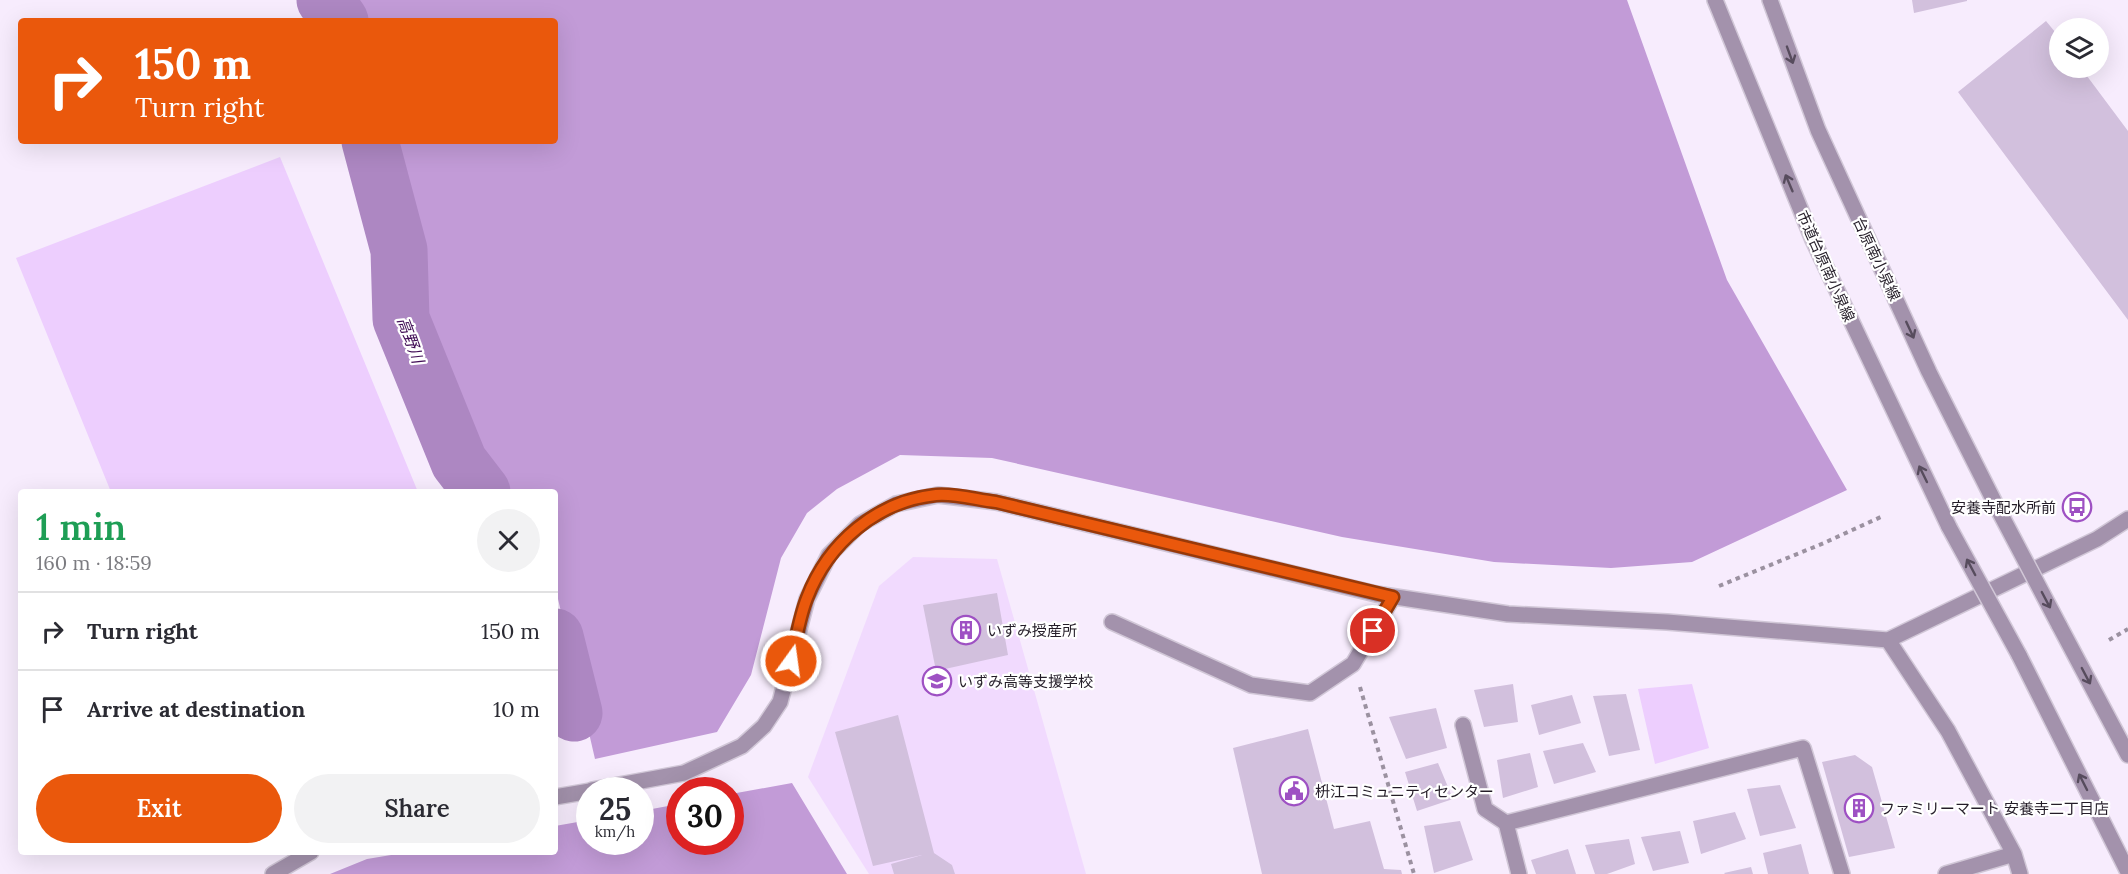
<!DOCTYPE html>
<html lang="en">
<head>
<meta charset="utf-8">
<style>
  body { margin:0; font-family:Lora,"Noto Sans JP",serif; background:#f2f2f3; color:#2b2b33; height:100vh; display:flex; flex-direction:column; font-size:22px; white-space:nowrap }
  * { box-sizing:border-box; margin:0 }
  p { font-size:20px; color:#7c7c81 }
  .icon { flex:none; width:33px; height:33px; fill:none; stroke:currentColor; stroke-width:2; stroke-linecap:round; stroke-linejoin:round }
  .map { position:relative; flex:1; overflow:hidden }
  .panel { position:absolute; left:18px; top:489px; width:540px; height:366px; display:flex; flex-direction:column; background:#fff; border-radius:6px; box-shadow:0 6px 24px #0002 }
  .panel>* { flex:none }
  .hud { position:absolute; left:18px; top:18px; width:540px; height:126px; border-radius:6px; box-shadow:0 6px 24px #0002; background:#ea580c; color:#fff; overflow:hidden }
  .buttons { position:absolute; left:2049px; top:18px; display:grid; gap:12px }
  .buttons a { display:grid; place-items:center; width:60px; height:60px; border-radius:50%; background:#fff; box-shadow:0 6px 24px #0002; font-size:30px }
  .speed { position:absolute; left:576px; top:777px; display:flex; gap:12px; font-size:30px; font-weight:700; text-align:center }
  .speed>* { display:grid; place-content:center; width:78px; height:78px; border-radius:50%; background:#fff; box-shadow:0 6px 24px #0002; line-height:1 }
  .speed small { font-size:15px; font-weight:400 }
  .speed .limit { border:9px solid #d22; background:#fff; color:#111 }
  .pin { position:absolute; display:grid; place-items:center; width:51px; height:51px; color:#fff; margin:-26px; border:3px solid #fff; border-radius:50%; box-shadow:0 2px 6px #0007 }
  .me { position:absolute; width:66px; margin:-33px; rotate:14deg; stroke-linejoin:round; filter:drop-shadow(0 0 4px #0008) }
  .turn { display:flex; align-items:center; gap:21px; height:126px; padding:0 18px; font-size:27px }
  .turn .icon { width:78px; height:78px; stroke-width:2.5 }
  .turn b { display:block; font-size:42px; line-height:51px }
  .round { display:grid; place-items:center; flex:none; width:63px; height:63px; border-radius:32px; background:#f2f2f3 }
  .headline { display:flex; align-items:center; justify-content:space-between; height:102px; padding:0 18px }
  h1 { font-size:36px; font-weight:600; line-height:45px; color:#1e9e55 }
  .primary-button { display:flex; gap:12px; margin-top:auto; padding:12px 18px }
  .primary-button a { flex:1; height:69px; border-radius:36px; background:#ea580c; color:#fff; font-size:24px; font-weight:600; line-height:69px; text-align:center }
  .primary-button a+a { background:#f2f2f3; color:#2b2b33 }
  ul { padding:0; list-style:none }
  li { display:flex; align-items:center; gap:18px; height:78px; padding:0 18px; border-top:2px solid #e1e1e2 }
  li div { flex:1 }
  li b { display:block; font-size:22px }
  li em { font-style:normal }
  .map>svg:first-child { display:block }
</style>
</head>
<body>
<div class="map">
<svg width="2128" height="874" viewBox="0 0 2128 874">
  <rect width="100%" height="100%" fill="#f7ecfd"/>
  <path fill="#f1dafe" d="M913 557 997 559 1086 874H869L808 777 879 586Z"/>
  <path fill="#edcefe" d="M280 157 418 492H111L16 258Z
    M1692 684 1709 748 1655 764 1638 689Z"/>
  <path fill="#c29bd7" d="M334 0H1627L1727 280 1847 490 1692 562 1611 568 1494 562 1342 537 992 458 900 455 837 489 807 513 781 558 751 675 717 732 595 759 555 586V492H500L474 455 407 246 379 141H555V21H348Z
    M792 783 847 874H330L367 859 409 852H555V826L589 820 590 842H640L641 811 679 804 680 842H730L731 794Z"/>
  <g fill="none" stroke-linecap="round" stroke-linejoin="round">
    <path stroke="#ad87c2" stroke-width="57" d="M325 0 340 21
      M370 141 399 250 401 319 459 462 482 492
      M555 637 574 713"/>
  </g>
  <path fill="#d2c0dd" d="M1912 0H1967V1L1914 13Z
    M2046 21 2060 38V68H2081L2128 131V320L1958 92Z
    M997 593 1008 655 936 671 923 605Z
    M1513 684 1518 722 1484 727 1474 690Z
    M1626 694 1640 750 1609 756 1593 696Z
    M1572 695 1581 723 1539 735 1531 705Z
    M1436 708 1447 748 1406 759 1389 717Z
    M898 715 934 853 952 865 955 874H894L891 864 922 855 873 866 835 732Z
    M1308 729 1334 829 1370 821 1384 869 1401 870 1402 874H1262L1233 748Z
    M1583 743 1596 772 1554 784 1543 751Z
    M1530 753 1538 787 1503 798 1497 760Z
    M1855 755 1872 767 1895 848 1849 857 1822 762Z
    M1438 763 1453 799 1417 811 1405 772Z
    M1780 785 1796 828 1760 836 1747 789Z
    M1735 812 1746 839 1701 854 1693 821Z
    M1460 821 1473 860 1434 873 1424 826Z
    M1680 831 1689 863 1653 871 1641 837Z
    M1629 839 1635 864 1607 874H1595L1585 845Z
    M1801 844 1809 874H1768L1763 853Z
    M1568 849 1576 874H1536L1531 860Z
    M1751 867 1753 874H1725L1724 873Z"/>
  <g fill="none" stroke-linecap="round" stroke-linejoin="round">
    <g stroke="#d1c7d7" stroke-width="18">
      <path id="service" d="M1112 622 1251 685 1310 693 1353 664 1393 597
        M1463 725 1485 809 1506 823"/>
    </g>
    <g stroke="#d1c7d7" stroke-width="18">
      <path id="minor" d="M1888 640 1948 731 2014 854 2020 874
        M592 790 684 773 742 746 764 726 780 702 807 599 829 555 860 524 896 504 938 495 996 502 1376 594 1508 614 1667 622 1888 640 2097 539 2128 519
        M555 797 590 791
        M273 874 311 852
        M1519 874 1506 823 1803 748 1842 874
        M1946 874 2014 854"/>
    </g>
    <g stroke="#d1c7d7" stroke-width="18">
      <path id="tertiary" d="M1715 0 1813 240 1949 527
        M1770 0 1818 130 1929 372 1999 511
        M2059 625 2128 755
        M2019 655 2128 872"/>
    </g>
    <path stroke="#9b91a0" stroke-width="4" stroke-dasharray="4.5 4.5" stroke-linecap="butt" d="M1719 586 1824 543 1883 516
      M2109 640 2128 629
      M1360 687 1414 874"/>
    <use href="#service" stroke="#a392ac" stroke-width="15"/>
    <use href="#minor" stroke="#a392ac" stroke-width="15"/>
    <use href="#tertiary" stroke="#a392ac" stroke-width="15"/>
    <g stroke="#d1c7d7" stroke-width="18" stroke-linecap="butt">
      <path id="tertiary-bridge" d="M1999 511 2059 625
        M1949 527 2019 655"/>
    </g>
    <use href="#tertiary-bridge" stroke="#a392ac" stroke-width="15"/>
  </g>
  <defs><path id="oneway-shaft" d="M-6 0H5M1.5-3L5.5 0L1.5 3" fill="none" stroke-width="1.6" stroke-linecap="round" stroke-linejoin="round" transform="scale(1.5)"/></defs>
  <g stroke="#574c5d">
    <use href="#oneway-shaft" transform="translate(1790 55) rotate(70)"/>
    <use href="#oneway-shaft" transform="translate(1789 183) rotate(-113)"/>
    <use href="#oneway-shaft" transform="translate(1910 330) rotate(65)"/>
    <use href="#oneway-shaft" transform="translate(1923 474) rotate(-116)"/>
    <use href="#oneway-shaft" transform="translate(1971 567) rotate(-118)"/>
    <use href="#oneway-shaft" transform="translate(2046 600) rotate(62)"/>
    <use href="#oneway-shaft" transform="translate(2086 676) rotate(62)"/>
    <use href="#oneway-shaft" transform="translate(2083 782) rotate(-117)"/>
  </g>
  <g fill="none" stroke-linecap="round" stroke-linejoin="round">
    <g stroke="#983908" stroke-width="15">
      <path id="route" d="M791 661C796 641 799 618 807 598 828 543 877 501 936 495 955 493 977 500 996 502L1393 597 1373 631"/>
    </g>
    <use href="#route" stroke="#ea580c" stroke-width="10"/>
  </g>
  <defs>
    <g id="bus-ring" transform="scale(1.5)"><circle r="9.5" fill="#fff" stroke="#9e51c3" stroke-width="1.5"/><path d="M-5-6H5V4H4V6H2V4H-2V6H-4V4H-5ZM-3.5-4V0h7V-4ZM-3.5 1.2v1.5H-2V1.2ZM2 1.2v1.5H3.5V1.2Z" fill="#9e51c3"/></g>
    <g id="building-ring" transform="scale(1.5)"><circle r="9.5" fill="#fff" stroke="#9e51c3" stroke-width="1.5"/><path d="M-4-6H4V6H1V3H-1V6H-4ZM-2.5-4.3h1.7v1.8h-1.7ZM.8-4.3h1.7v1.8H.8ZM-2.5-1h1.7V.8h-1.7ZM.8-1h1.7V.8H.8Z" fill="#9e51c3"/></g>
    <g id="school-ring" transform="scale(1.5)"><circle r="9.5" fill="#fff" stroke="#9e51c3" stroke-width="1.5"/><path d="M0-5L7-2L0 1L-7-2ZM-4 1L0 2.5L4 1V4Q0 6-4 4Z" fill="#9e51c3"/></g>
    <g id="civic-ring" transform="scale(1.5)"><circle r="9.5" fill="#fff" stroke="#9e51c3" stroke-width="1.5"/><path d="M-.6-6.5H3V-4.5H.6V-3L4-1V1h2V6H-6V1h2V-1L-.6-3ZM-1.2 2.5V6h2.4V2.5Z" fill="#9e51c3"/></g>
  </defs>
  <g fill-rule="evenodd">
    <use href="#bus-ring" x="2077" y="507"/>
    <use href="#building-ring" x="966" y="630"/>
    <use href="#school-ring" x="937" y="681"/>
    <use href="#civic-ring" x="1294" y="791"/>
    <use href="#building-ring" x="1859" y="808"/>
  </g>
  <g text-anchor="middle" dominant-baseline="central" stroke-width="4.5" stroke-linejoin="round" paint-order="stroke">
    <g font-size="15" fill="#241d28" stroke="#fff">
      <text transform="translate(1877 259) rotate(65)">台原南小泉線</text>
      <text transform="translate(1826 266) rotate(66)">市道台原南小泉線</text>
    </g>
    <g font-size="15" fill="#241d28" stroke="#fff" text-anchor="start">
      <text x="2056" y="507" text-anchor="end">安養寺配水所前</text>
      <text x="987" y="630">いずみ授産所</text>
      <text x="958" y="681">いずみ高等支援学校</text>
      <text x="1315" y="791">枡江コミュニティセンター</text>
      <text x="1880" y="808">ファミリーマート 安養寺二丁目店</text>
    </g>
    <g font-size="16" font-style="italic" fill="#400d55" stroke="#fff">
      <text transform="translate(411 340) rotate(70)">高野川</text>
    </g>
  </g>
</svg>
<div class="buttons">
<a><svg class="icon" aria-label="layers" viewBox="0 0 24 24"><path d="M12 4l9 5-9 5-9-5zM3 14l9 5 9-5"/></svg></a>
</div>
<div class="speed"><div>25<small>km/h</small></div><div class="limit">30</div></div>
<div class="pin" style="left:1373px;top:631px;background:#d93025"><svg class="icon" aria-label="arrive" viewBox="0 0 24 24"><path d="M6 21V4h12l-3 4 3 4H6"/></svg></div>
<svg class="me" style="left:791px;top:661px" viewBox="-20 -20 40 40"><circle r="17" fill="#ea580c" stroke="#fff" stroke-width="3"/><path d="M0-11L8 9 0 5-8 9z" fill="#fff"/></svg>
<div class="hud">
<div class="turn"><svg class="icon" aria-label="right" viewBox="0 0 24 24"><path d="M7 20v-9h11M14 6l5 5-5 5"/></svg><div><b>150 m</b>Turn right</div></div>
</div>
<section class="panel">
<div class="headline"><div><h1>1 min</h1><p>160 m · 18:59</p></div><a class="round"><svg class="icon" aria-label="close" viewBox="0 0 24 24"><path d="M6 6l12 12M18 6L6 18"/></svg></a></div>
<ul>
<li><svg class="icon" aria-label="right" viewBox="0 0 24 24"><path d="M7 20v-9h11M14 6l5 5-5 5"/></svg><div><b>Turn right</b></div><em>150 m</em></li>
<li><svg class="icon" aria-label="arrive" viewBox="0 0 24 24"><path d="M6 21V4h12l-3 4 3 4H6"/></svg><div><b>Arrive at destination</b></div><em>10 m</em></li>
</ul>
<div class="primary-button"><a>Exit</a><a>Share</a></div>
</section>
</div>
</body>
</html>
